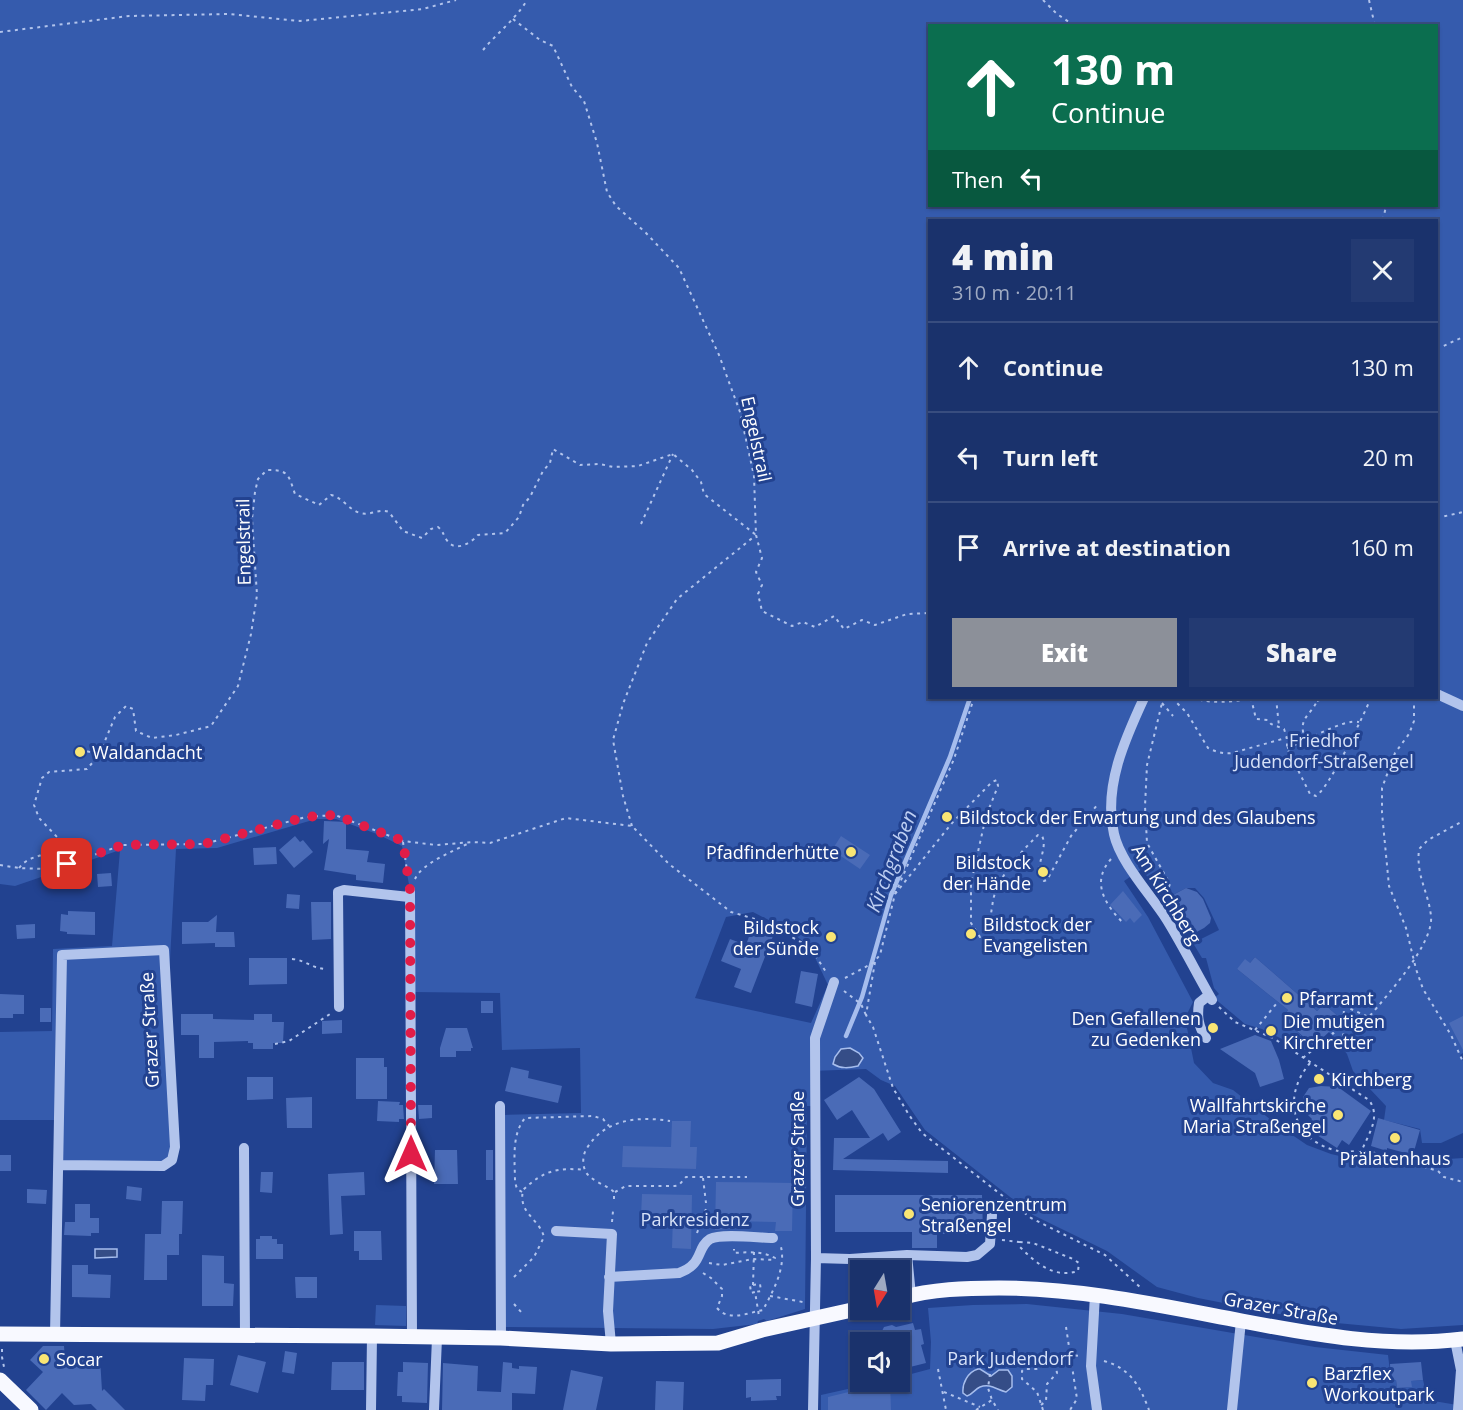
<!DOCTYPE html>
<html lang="en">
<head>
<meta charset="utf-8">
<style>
  body { margin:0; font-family:"Open Sans",sans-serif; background:#233a72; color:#f1f3f6; height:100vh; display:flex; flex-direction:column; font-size:22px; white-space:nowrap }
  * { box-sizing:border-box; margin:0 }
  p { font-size:20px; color:#9faac2 }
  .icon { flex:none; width:33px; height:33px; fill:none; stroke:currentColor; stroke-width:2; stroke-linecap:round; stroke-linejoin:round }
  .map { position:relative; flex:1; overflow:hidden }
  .details { position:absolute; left:928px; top:219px; width:510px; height:480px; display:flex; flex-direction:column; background:#1a326c; border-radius:0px; box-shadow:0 2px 4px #0004,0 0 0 2px #384d7f }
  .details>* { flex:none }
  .guide { position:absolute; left:928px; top:24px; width:510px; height:183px; border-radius:0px; box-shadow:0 2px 4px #0004,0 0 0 2px #384d7f; background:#0b6e4f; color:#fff; overflow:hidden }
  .needle { width:39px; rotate:191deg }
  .tools { position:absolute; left:850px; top:1260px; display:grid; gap:12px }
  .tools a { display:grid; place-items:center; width:60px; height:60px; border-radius:0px; background:#1a326c; box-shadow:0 2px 4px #0004,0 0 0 2px #384d7f; font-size:30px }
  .pin { position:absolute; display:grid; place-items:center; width:51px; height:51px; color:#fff; margin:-26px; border-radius:12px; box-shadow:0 3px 9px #0006 }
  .me { position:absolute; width:66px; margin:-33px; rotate:0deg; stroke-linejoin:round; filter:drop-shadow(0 0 4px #0008) }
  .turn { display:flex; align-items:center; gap:21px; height:126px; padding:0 24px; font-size:27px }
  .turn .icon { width:78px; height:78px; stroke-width:2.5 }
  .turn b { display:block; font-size:42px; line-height:51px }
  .then { display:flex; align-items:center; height:57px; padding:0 24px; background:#0003; gap:12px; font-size:22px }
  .round { display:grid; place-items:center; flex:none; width:63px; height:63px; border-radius:0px; background:#233a72 }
  .overview { display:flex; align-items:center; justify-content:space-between; height:102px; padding:0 24px }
  h1 { font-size:36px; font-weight:800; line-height:45px }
  .cta { display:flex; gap:12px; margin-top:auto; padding:12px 24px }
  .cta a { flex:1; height:69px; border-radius:0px; background:#8c9099; color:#fff; font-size:24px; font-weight:800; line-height:69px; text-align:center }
  .cta a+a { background:#233a72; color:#f1f3f6 }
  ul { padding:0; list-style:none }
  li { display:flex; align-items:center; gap:18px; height:90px; padding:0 24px; border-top:2px solid #384d7f }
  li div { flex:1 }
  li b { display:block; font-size:22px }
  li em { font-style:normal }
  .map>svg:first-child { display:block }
</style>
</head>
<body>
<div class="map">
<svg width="1463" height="1410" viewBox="0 0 1463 1410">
  <rect width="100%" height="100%" fill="#224290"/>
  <path fill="#355bad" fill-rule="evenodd" d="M0 0H1463V1053L1460 1055 1463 1061V1133L1441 1143H1422L1420 1129 1384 1120 1386 1106 1353 1071 1347 1054 1328 1031 1339 1017 1324 1004 1317 1011 1255 957 1250 963 1237 969 1288 1010 1282 1018 1313 1046 1304 1050 1262 1029 1245 1024 1214 998 1219 994 1214 988 1206 958H1202L1193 943 1219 930 1204 898 1195 888H1186L1163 900 1142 869 1124 881 1148 917 1193 1002 1185 1018 1194 1063 1213 1083 1233 1090 1276 1124 1307 1145 1331 1154 1374 1164 1463 1158V1325L1401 1329 1315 1321 1198 1298 1157 1287 1107 1251 1033 1215 925 1130 895 1086 881 1080 866 1069 811 1071 812 1106H807L805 1309 767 1321 764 1319 758 1321 757 1324 713 1329 500 1327 503 1115 581 1113 580 1048 502 1050 500 993 413 992 410 890 402 846 377 834 336 819H316L217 848 176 849 167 1015 171 1147 169 1158 161 1163 62 1161 61 1120H0V1032L52 1031 53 949 112 946 120 850 15 886 0 884ZM930 26H1437V206H930ZM930 220H1437V698H930ZM753 912 790 931 810 947 828 985 811 1023 695 998 726 917Z
    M1027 1304 1122 1314 1315 1347 1388 1355 1391 1380H1396L1397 1388 1411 1387V1381L1423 1380 1428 1400 1463 1406V1410H821V1395L879 1382H900V1377L930 1369 931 1342 928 1308 973 1305Z
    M376 1305 406 1306V1326L375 1325Z"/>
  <path fill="#354d87" stroke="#a6bded" stroke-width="1.5" d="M850 1048 859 1053 863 1058 858 1066C849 1068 841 1069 833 1064L835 1057 841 1049Z
    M95 1249H117V1257L95 1258Z
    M978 1369H980L991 1376 999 1370H1008L1012 1376V1387L1006 1392C997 1390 990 1383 980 1387 975 1389 973 1394 967 1396L963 1393C962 1383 968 1372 978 1369Z"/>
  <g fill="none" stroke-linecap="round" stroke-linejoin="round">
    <path stroke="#a6bded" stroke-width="4.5" d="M846 1036 862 997 891 895 950 757 970 698"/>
  </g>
  <path fill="#4a6bb7" d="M324 821 349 822 346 824V849L369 851 367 862 385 864 383 883 356 880V875L324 870 329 839 323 844Z
    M295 836 300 842 303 840 313 852 294 868 279 850Z
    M841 836 870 855 860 869 832 850Z
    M276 847 277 864 254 865 253 848Z
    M111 873 112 886 98 887 97 874Z
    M1186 888 1197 892 1203 899 1211 918 1210 923 1204 928 1191 935 1171 896Z
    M1123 891 1142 915 1134 923 1130 918 1126 922 1110 905Z
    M287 894 300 895 299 909 286 908Z
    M311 902H331V939L312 940Z
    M68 911 95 912V935L67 934V932L60 931 61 914 68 915Z
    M217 915 216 932H234L235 947H215V943L182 944V922H208Z
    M35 924V938L17 939 16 925Z
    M752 928 773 936 751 993 734 987 741 969 721 961 730 939 746 945Z
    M1255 957 1317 1011 1324 1004 1339 1017 1329 1032 1314 1046 1282 1018 1288 1010 1237 969 1245 959 1250 963Z
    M249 958H287V984L249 985Z
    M801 971 818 974 812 1007 795 1003Z
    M0 994 24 995V1014H13V1018H0Z
    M481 1001H493V1013H481Z
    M40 1008H51V1022H40Z
    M181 1014H213V1019L254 1020V1014H272V1022H284L283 1043H273V1049H253V1043H248V1041L214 1042V1058H199V1035H181Z
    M1463 1016V1050L1449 1023Z
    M342 1020V1033L322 1034V1021Z
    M446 1028H467L473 1048H471V1051H456V1057H440V1048Z
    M1255 1035 1271 1041 1279 1060 1284 1079 1260 1087 1255 1073 1220 1049Z
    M356 1058H384V1067H387V1099H356Z
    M511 1067 529 1071 528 1078 562 1086 558 1103 505 1091Z
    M247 1077H273V1099L247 1100Z
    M859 1077 874 1089 901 1132 888 1141 883 1133 843 1159 948 1161V1173L833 1170 834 1138H870L852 1110 837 1120 824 1100Z
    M1321 1086 1338 1087 1371 1111 1349 1145 1342 1140 1337 1148 1306 1128 1312 1119 1304 1111 1303 1097 1309 1088Z
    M312 1097V1128H287L286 1098Z
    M378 1101 400 1102 399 1105H403L404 1119H399V1122L377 1121Z
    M418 1105H432V1118L419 1119Z
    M1378 1118 1420 1130 1413 1155 1387 1148V1151L1371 1146Z
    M672 1121H691L690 1147H697L696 1169 622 1167 623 1146 671 1147Z
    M435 1150H457L458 1184H434Z
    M486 1150H493V1180H486Z
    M0 1155H11V1171H0Z
    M261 1172H273L272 1193 260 1192Z
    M364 1172 365 1195 341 1196 343 1234 330 1235 328 1174Z
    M716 1182 793 1183 792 1231H775L776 1222 730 1221V1229L715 1230Z
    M127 1186 142 1188 141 1201 126 1199Z
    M27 1189 47 1190 46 1204 27 1203Z
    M642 1194 692 1195 691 1249 672 1248 673 1216H641Z
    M835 1195H982L983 1234H937V1248H912V1232H835Z
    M162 1201H183L182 1234H179V1255H167V1280H144L145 1234H161Z
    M75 1204H90V1218H99V1233H91V1236L64 1235 65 1222H75Z
    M354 1231H381L382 1260H359V1251H354Z
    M260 1236H272V1239H277V1244H283V1259H256V1239H260Z
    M202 1255 224 1256V1283L234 1284 233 1306H202Z
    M72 1265H88V1274L111 1275 110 1298 72 1297Z
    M295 1277H317V1298H296Z
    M913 1323 915 1330 921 1329 924 1344 921 1345 926 1363 906 1368 900 1342 883 1341 881 1333 884 1327 892 1325 896 1327Z
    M43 1346H64L65 1360 100 1358 102 1391 104 1389 125 1410H97L91 1404 74 1405 62 1393 46 1410 26 1390 43 1372 30 1360Z
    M285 1351 297 1353 294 1374 282 1372Z
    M238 1355 266 1362 258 1393 230 1385Z
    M184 1358 214 1359 213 1385H206L205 1401 182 1400Z
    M332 1362H364V1390H331Z
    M403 1362 428 1363 427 1403 402 1402V1396H397L398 1372H403Z
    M503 1362 512 1363V1368L519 1369V1366L537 1367 535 1394 512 1393V1410H442L443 1363 478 1366 477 1391 501 1392Z
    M1421 1362 1423 1380 1411 1381 1412 1387 1397 1388 1396 1380H1391L1390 1364Z
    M571 1370 603 1377 596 1410H563Z
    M781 1379V1396H776L777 1400 751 1401V1397L746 1398V1380Z
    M656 1381 684 1382 683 1410H655Z
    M890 1382 891 1410H828V1397Z"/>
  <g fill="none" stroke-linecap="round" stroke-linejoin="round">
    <path stroke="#b2c4ec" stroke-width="2" stroke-dasharray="3 4.5" stroke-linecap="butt" d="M1043 0 1057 14 1075 26
      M1369 0 1375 26
      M513 19 540 40 553 46 572 87 584 101 597 143 607 192 616 206 646 233 679 268 719 355 740 412 754 476 756 535 762 558 756 572 762 585 758 594 762 611 792 626 803 622 815 627 834 616 844 629 862 620 875 625 907 614 930 613
      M0 32 129 16 229 14 300 21 423 9 456 0
      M483 50C497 33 516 19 527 0
      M1383 220 1386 206
      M1437 349 1463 337
      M1437 518 1463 512
      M641 524 673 454
      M1159 698 1162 703 1147 765 1145 806 1147 843 1170 884 1165 897
      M1172 698 1187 713 1208 748C1216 752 1223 754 1232 753L1286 738
      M1192 698C1212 704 1230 702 1251 699
      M1251 698 1256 719 1268 720 1271 724 1284 729 1287 738V748L1310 794 1316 796C1330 787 1363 716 1371 698
      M1276 698 1279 726
      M1414 698V721L1409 734 1395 753 1382 788V813L1389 886 1406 928 1416 969 1423 989 1451 1035 1463 1062
      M1317 701 1324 698
      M1162 703 1173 716
      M1305 740C1297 715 1312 717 1318 698
      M1287 748C1303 743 1344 718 1359 722
      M80 749 99 755
      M632 826 623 796 613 740 623 704 647 643 677 599 756 535
      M403 842 408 878
      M1111 859C1090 883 1106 905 1123 923
      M0 865 19 868 44 869 67 864 123 845 204 844 306 817 335 815 403 841 436 845 472 842 490 843 566 818 632 826 669 864 731 912 762 921 810 947 826 972
      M19 868C32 851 48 862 58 838L39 818 34 805 42 778 49 772 87 769 99 755 115 717 126 706 133 709 136 731 152 738 176 735 211 726 238 686 251 634 257 595 252 519 255 492 258 479 267 470C289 470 288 474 295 494L319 505 331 495C343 498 349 510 360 513 371 516 379 508 389 512L403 531 422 538 431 529 438 527C443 531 443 534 446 539 454 553 470 544 478 535L505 533 519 517 523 505 530 497 543 471 550 463 553 449 580 465 600 464 613 467 638 466 673 454 692 470 701 482 704 494 756 535
      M415 879C422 863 454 851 469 843
      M895 894 952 823 992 782 997 780 998 786 986 816 971 883V923L980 937C993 926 990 908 995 893 1004 870 1021 852 1038 835L1042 836C1049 849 1032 868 1044 881L1047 880 1071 836 1098 804
      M292 959C306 960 312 969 327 969
      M875 962 866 1015 873 1027 893 1088 909 1115 922 1133 1031 1218 1105 1255 1141 1288
      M845 978 873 963 880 955 895 894 954 759 974 698
      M844 991 861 1004 866 1015
      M1219 1007 1235 1022 1273 1038 1369 1100C1381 1117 1369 1133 1362 1150
      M1255 1030 1277 1003
      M275 1044 289 1041 330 1014
      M1343 1044 1344 1006 1369 1017C1387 995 1434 944 1431 916 1428 890 1416 877 1419 849L1428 840 1463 821
      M1303 1058 1333 1033 1343 1044
      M1310 1063C1282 1096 1291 1138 1334 1150 1346 1154 1358 1149 1371 1152 1393 1157 1415 1164 1438 1171L1444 1177 1463 1182
      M703 1178 706 1203
      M522 1192 517 1189 515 1182C515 1161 511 1135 525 1118L593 1116 603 1119 609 1126
      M615 1192 626 1186H675L679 1185 686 1177H747
      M614 1199V1192C607 1185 588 1180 585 1170 582 1163 583 1154 587 1148 605 1119 638 1116 670 1121
      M612 1222 613 1211
      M697 1233 706 1209
      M1002 1240 1019 1242 1020 1247C1035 1262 1053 1279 1078 1271L1079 1263 1073 1259 1033 1243 1019 1242
      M754 1252 753 1285H750L751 1293 755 1292 759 1316
      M709 1263 722 1265 753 1259 774 1260 775 1258C763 1251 747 1252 734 1253V1249
      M703 1273 711 1278 722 1289V1296L717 1308C729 1322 747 1313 763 1310 773 1291 786 1268 781 1247
      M514 1277 534 1257 544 1237C539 1218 518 1214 523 1190 543 1171 557 1167 585 1170
      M753 1285 760 1284 761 1291 755 1292
      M770 1296 803 1302
      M514 1304 522 1313
      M875 1313 888 1310
      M1066 1327 1077 1399 1070 1410
      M2 1349V1357L4 1367
      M1104 1361C1130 1368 1140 1386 1149 1410
      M938 1369 946 1410
      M990 1374 988 1388 992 1400
      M944 1392 980 1407
      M1041 1405 1046 1401 1047 1384 1057 1373 1056 1367
      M976 1410 992 1400 998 1410
      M1043 1410 1037 1392 1022 1379V1371L1024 1369H1036L1047 1365 1056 1366 1071 1355 1080 1356"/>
    <path stroke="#b2c4ec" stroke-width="10" d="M1437 694 1463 706
      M1144 698C1125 739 1103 787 1114 834 1120 862 1151 895 1167 920 1183 946 1197 974 1212 1000
      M410 890 412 1337
      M339 1007 338 892 344 890 409 897
      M1206 1038C1198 1026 1197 1016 1199 1003L1209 995
      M500 1106 501 1338
      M244 1148 245 1336
      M556 1231 612 1234 608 1311 611 1344
      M907 1255 967 1257 977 1255 990 1244 992 1215
      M816 1258 850 1259 907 1255 911 1295
      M609 1277 679 1273C704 1264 696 1248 710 1239 722 1233 759 1238 773 1238
      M1095 1295 1091 1366 1097 1410
      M55 1335 62 955 164 950 175 1147 172 1160 163 1166 59 1165
      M1455 1340 1461 1370 1458 1410
      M371 1410 372 1336
      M434 1410 437 1338
      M813 1410 816 1258 815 1038 834 982
      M1232 1410 1241 1321"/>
    <path stroke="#f8f9ff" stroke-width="15" d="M900 1298C933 1289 965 1288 999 1288 1081 1288 1162 1306 1242 1321 1316 1335 1388 1348 1463 1339
      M0 1334 372 1336 501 1338 611 1344 718 1343 762 1330 861 1308
      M0 1380 31 1410"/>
  </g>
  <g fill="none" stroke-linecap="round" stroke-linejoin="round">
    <path stroke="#e11d48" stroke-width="10" stroke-dasharray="0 18" d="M67 864 123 845 204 844 306 817 335 815 403 841 410 890 411 1154"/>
  </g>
  <g fill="#f9e574" stroke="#224290" stroke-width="2">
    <circle cx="80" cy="752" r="6"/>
    <circle cx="947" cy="817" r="6"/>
    <circle cx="851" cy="852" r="6"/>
    <circle cx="1043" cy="872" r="6"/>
    <circle cx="971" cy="934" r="6"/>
    <circle cx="831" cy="937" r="6"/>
    <circle cx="1287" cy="998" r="6"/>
    <circle cx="1213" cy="1028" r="6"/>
    <circle cx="1271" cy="1031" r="6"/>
    <circle cx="1319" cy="1079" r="6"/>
    <circle cx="1338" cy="1115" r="6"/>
    <circle cx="1395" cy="1138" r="6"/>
    <circle cx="909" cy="1214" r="6"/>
    <circle cx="44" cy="1359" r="6"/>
    <circle cx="1312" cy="1383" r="6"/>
  </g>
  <g text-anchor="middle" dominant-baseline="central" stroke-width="6" stroke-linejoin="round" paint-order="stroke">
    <g font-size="18" fill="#fff" stroke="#224290">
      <text transform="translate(757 439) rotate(78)">Engelstrail</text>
      <text transform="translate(243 542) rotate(-91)">Engelstrail</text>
      <text transform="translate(1167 894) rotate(58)">Am Kirchberg</text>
      <text transform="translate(149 1030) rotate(-93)">Grazer Straße</text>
      <text transform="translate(797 1149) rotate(-90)">Grazer Straße</text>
      <text transform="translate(1281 1308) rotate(10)">Grazer Straße</text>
    </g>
    <g font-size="18" fill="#d7e2f9" stroke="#224290">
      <text x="1324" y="740">Friedhof<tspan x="1324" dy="21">Judendorf-Straßengel</tspan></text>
      <text x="695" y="1219">Parkresidenz</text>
      <text x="1010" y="1358">Park Judendorf</text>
    </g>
    <g font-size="18" fill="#fff" stroke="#224290" text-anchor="start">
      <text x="92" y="752">Waldandacht</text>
      <text x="959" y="817">Bildstock der Erwartung und des Glaubens</text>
      <text x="839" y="852" text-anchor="end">Pfadfinderhütte</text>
      <text x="1031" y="862" text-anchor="end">Bildstock<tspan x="1031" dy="21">der Hände</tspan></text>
      <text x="983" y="924">Bildstock der<tspan x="983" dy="21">Evangelisten</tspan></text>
      <text x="819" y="927" text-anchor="end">Bildstock<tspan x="819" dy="21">der Sünde</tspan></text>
      <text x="1299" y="998">Pfarramt</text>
      <text x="1201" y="1018" text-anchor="end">Den Gefallenen<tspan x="1201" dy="21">zu Gedenken</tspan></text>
      <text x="1283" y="1021">Die mutigen<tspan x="1283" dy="21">Kirchretter</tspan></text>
      <text x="1331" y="1079">Kirchberg</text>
      <text x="1326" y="1105" text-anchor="end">Wallfahrtskirche<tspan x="1326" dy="21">Maria Straßengel</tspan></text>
      <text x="1395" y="1158" text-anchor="middle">Prälatenhaus</text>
      <text x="921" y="1204">Seniorenzentrum<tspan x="921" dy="21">Straßengel</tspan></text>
      <text x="56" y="1359">Socar</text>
      <text x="1324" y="1373">Barzflex<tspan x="1324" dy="21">Workoutpark</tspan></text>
    </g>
    <g font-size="20" font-style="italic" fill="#becff3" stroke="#224290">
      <text transform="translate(891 861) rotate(-69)">Kirchgraben</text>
    </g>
  </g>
</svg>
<div class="tools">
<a><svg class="needle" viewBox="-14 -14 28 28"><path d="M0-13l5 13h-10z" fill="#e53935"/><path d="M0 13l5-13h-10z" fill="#9faac2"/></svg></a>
<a><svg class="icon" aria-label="sound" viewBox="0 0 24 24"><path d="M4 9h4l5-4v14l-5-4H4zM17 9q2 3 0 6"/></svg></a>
</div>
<div class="pin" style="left:67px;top:864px;background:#d93025"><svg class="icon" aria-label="arrive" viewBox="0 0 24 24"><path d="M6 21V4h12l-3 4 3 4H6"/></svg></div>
<svg class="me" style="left:411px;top:1154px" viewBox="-20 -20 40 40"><path d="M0-17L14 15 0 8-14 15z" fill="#e11d48" stroke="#fff" stroke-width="4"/></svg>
<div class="guide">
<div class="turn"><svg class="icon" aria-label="ahead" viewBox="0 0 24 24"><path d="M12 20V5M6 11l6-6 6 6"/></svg><div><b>130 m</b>Continue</div></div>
<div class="then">Then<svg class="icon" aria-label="left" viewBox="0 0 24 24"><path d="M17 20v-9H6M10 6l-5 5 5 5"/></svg></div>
</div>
<section class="details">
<div class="overview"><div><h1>4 min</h1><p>310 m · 20:11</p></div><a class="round"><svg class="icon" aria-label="close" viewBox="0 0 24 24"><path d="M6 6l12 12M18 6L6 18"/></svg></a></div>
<ul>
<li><svg class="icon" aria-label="ahead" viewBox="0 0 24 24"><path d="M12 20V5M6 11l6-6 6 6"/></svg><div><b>Continue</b></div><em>130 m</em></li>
<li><svg class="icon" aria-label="left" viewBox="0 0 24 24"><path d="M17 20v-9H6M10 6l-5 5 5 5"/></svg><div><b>Turn left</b></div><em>20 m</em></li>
<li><svg class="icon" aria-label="arrive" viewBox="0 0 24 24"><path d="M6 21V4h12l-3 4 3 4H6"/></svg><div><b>Arrive at destination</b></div><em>160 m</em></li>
</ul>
<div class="cta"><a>Exit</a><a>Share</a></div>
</section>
</div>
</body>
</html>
